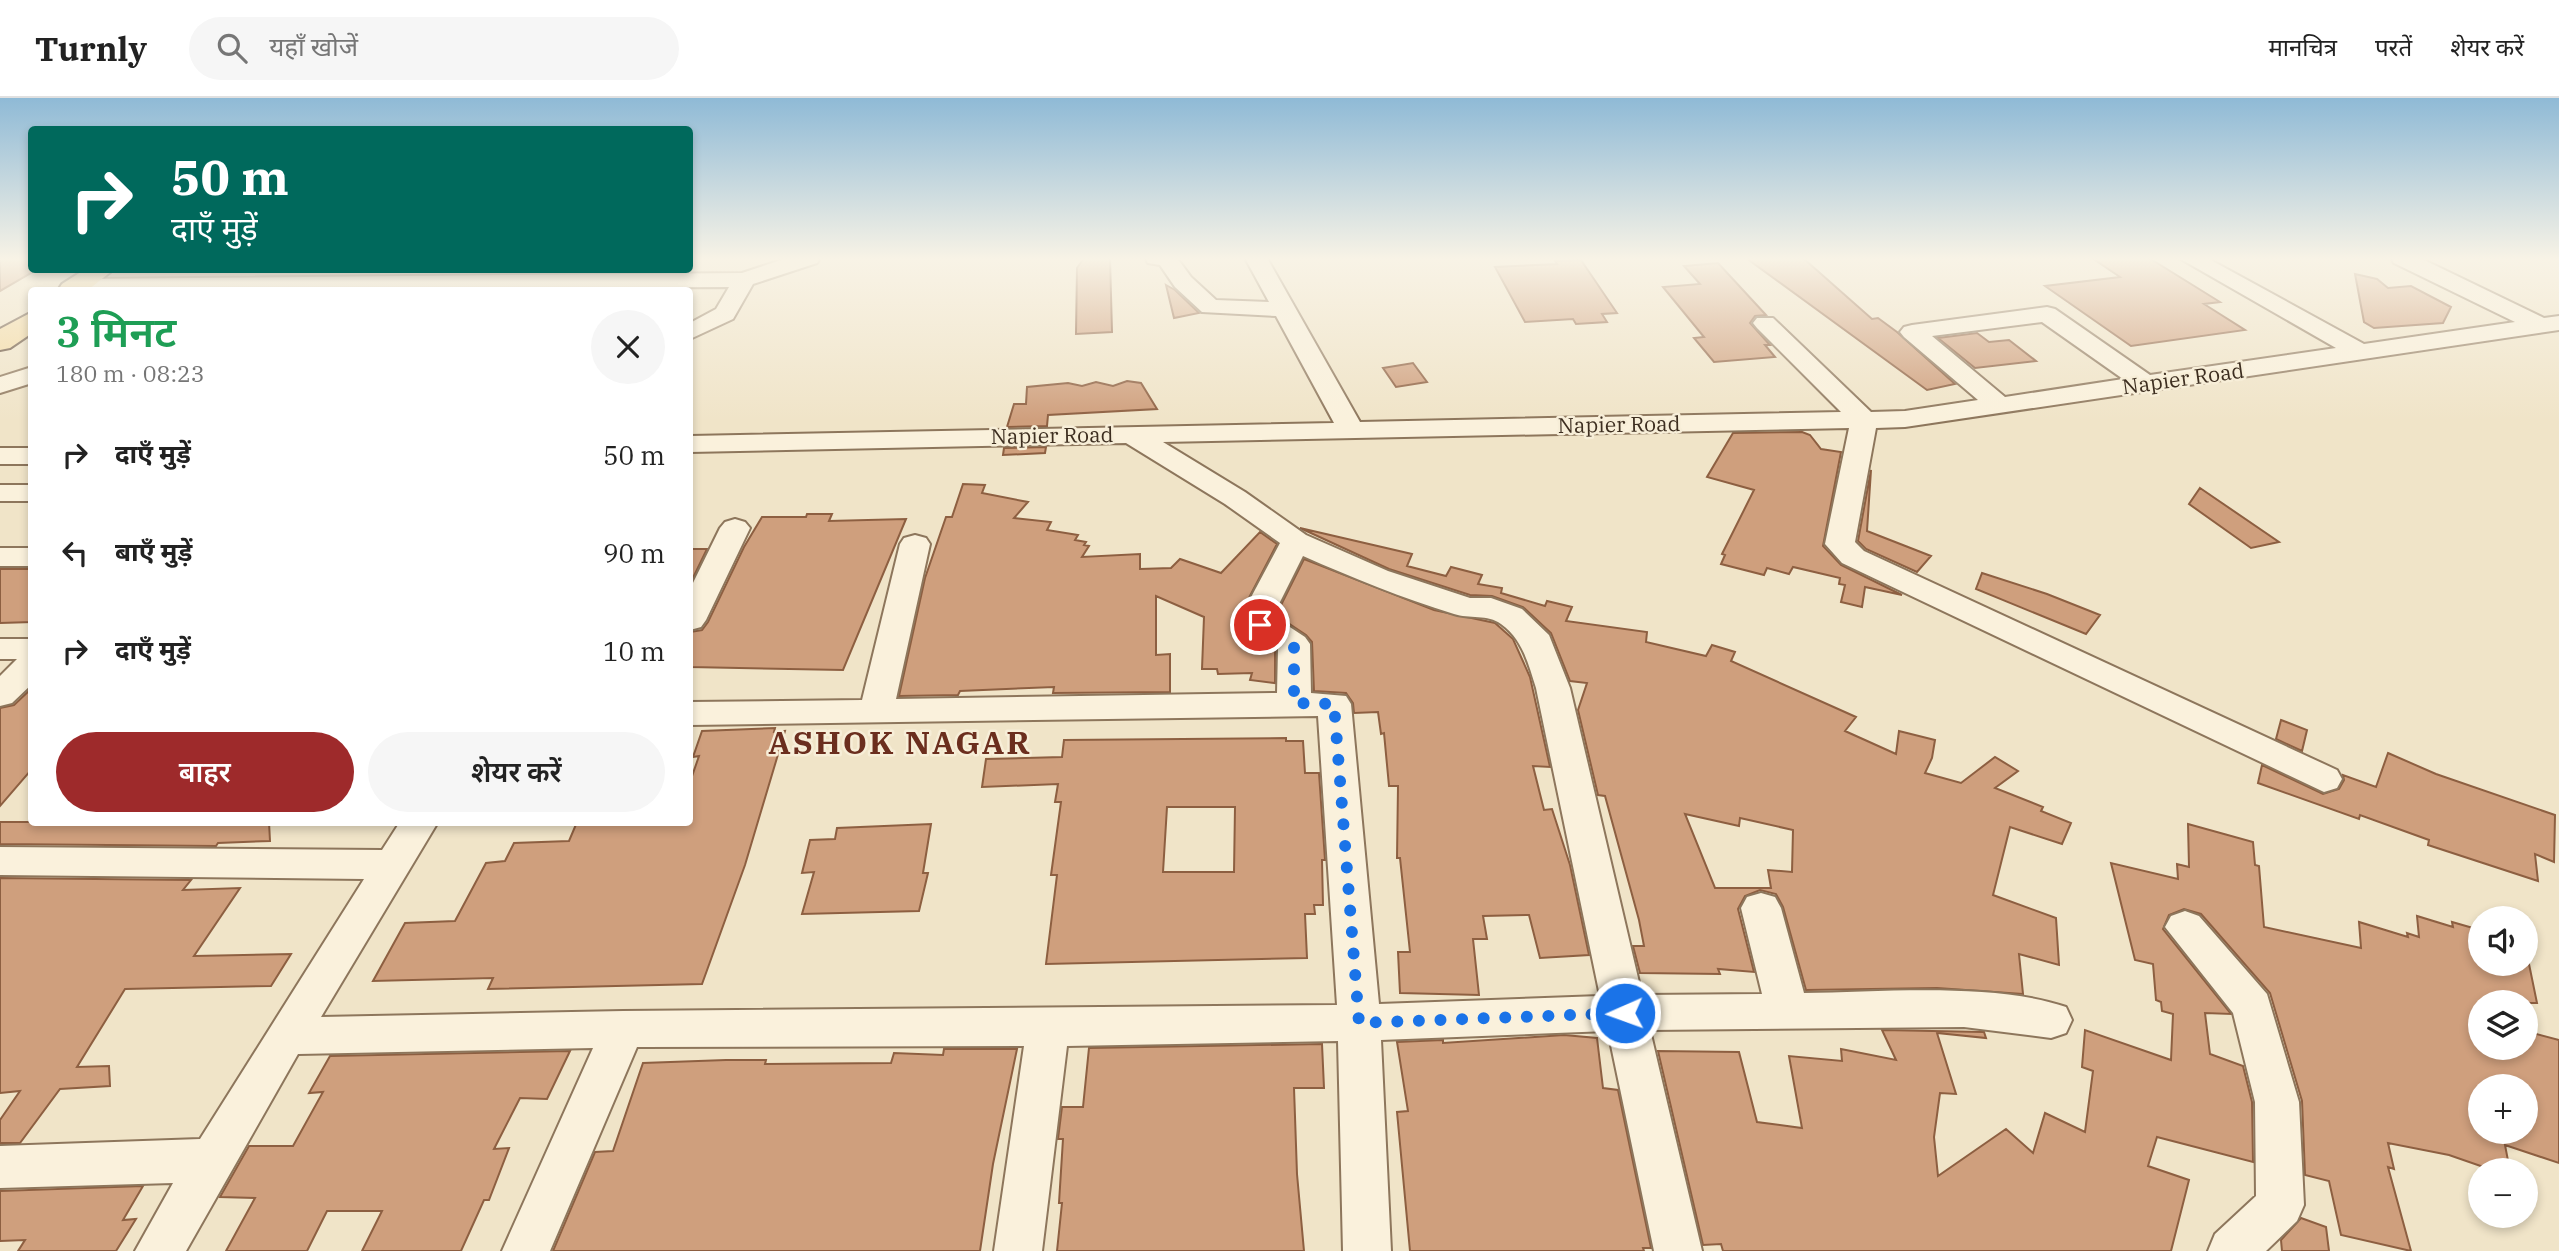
<!DOCTYPE html>
<html lang="hi">
<head>
<meta charset="utf-8">
<style>
  body { margin:0; font-family:"IBM Plex Serif","Noto Sans Devanagari",serif; background:#f6f6f6; color:#222; height:100vh; display:flex; flex-direction:column; font-size:26px; white-space:nowrap }
  * { box-sizing:border-box; margin:0 }
  p { font-size:23px; color:#767676 }
  .icon { flex:none; width:38px; height:38px; fill:none; stroke:currentColor; stroke-width:2; stroke-linecap:round; stroke-linejoin:round }
  .map { position:relative; flex:1; overflow:hidden }
  .drawer { position:absolute; left:28px; top:189px; width:665px; height:539px; display:flex; flex-direction:column; background:#fff; border-radius:7px; box-shadow:0 4px 10px #0003 }
  .drawer>* { flex:none }
  .guide { position:absolute; left:28px; top:28px; width:665px; height:147px; border-radius:7px; box-shadow:0 4px 10px #0003; background:#00695c; color:#fff; overflow:hidden }
  .controls { position:absolute; left:2468px; top:808px; display:grid; gap:14px }
  .controls a { display:grid; place-items:center; width:70px; height:70px; border-radius:50%; background:#fff; box-shadow:0 4px 10px #0003; font-size:35px }
  .pin { position:absolute; display:grid; place-items:center; width:60px; height:60px; color:#fff; margin:-30px; border:4px solid #fff; border-radius:50%; box-shadow:0 2px 7px #0007 }
  .me { position:absolute; width:77px; margin:-38px; rotate:268deg; stroke-linejoin:round; filter:drop-shadow(0 0 5px #0008) }
  .turn { display:flex; align-items:center; gap:24px; height:147px; padding:0 28px; font-size:32px }
  .turn .icon { width:91px; height:91px; stroke-width:2.5 }
  .turn b { display:block; font-size:49px; line-height:60px }
  .round { display:grid; place-items:center; flex:none; width:74px; height:74px; border-radius:37px; background:#f6f6f6 }
  .headline { display:flex; align-items:center; justify-content:space-between; height:119px; padding:0 28px }
  h1 { font-size:42px; font-weight:600; line-height:52px; color:#1e9e55 }
  .primary-button { display:flex; gap:14px; margin-top:auto; padding:14px 28px }
  .primary-button a { flex:1; height:80px; border-radius:42px; background:#9e2a2b; color:#fff; font-size:28px; font-weight:600; line-height:80px; text-align:center }
  .primary-button a+a { background:#f6f6f6; color:#222 }
  ul { padding:0; list-style:none }
  li { display:flex; align-items:center; gap:21px; height:98px; padding:0 28px }
  li div { flex:1 }
  li b { display:block; font-size:26px }
  li em { font-style:normal }
  header { display:flex; align-items:center; gap:42px; box-sizing:border-box; height:98px; padding:0 35px; background:#fff; border-bottom:2px solid #e0e0e0 }
  header strong { font-size:33px }
  nav { display:flex; gap:38px; margin-inline-start:auto; font-size:24px }
  .search { width:490px; height:63px; background:#f6f6f6; display:flex; align-items:center; gap:18px; box-sizing:border-box; padding:0 24px; border-radius:38px; color:#767676; font-size:26px }
  .map>svg:first-child { display:block }
</style>
</head>
<body>
<header>
<strong>Turnly</strong>
<div class="search"><svg class="icon" aria-label="search" viewBox="0 0 24 24"><circle cx="10" cy="10" r="6"/><path d="M15 15l6 6"/></svg>यहाँ खोजें</div>
<nav><a>मानचित्र</a><a>परतें</a><a>शेयर करें</a></nav>
</header>
<div class="map">
<svg width="2559" height="1153" viewBox="0 0 2559 1153">
  <rect width="100%" height="100%" fill="#f0e4c8"/>
  <path fill="#cf9f7d" stroke="#8d5f41" stroke-width="2" fill-rule="evenodd" d="M0 160H32V172H36L0 193Z
    M1084 160H1110L1112 234 1076 236 1077 170Z
    M1746 160H1803L1872 221 1878 220 1897 234 1955 286 1927 292Z
    M2092 160H2149L2220 204 2204 206 2245 232 2131 248 2045 188 2120 179Z
    M1581 162 1617 215 1602 216 1607 224 1576 226 1573 221 1525 224 1495 169 1557 166 1555 163Z
    M1718 165 1766 217 1755 218 1750 225 1770 247H1765L1775 259 1714 264 1694 240 1704 239 1663 189 1700 186 1684 168Z
    M2355 176 2377 181 2388 190 2411 188 2451 209 2443 225 2374 230 2364 224Z
    M1166 187 1175 192 1199 215 1174 220Z
    M1977 235 1989 244 2009 242 2036 263 1975 270 1938 240Z
    M1413 265 1427 284 1396 289 1383 270Z
    M1127 283 1141 285 1157 311 1048 317 1047 328 1007 329 1014 306H1026L1027 289 1068 285 1082 288 1096 284 1113 288Z
    M1802 334 1810 337 1821 351 1841 354 1823 448 1841 467 1902 497 1865 489 1862 509 1841 504 1845 487 1839 486 1840 480 1793 469 1789 476 1767 470 1764 477 1721 466 1725 457 1722 456 1754 392 1707 379 1733 335Z
    M1046 349 1045 355 1003 357 1004 350Z
    M1871 372 1867 433 1931 458 1917 474 1866 451 1858 443Z
    M963 386 985 387 982 395 1028 404 1014 420 1051 424 1047 432 1078 437 1075 442 1086 444 1084 447 1089 448 1082 459 1140 456V471L1171 470 1180 461 1221 475 1260 434 1277 446 1239 519 1248 536 1275 552V585L1250 582 1252 575 1218 576 1217 571H1202L1204 519 1156 498V557L1170 556V594L1053 595 1054 589 960 593 958 597 899 598 925 480 946 419H952Z
    M2200 390 2279 444 2251 450 2189 406Z
    M807 416H832L829 423 906 421 843 572 690 569V534L702 532 708 524 744 449 762 419H806Z
    M1300 430 1412 456 1407 468 1446 478 1451 469 1482 477 1478 486 1502 490 1501 495 1545 508 1547 503 1572 509 1566 523 1647 534 1646 544 1706 558 1712 547 1735 554 1731 563 1856 619 1845 633 1896 656 1899 633 1935 642 1932 660 1925 675 1961 685 1995 659 2018 673 1995 690 2043 709 2041 713 2071 725 2062 746 2010 729 1993 797 2056 820 2059 867 2019 856 2023 896 1937 890 1806 892 1783 809 1776 796 1760 792 1745 798 1738 811 1754 874 1718 871 1720 876 1640 875 1633 848H1644L1639 822 1605 698 1598 697 1578 612 1587 585 1570 583 1551 535 1523 509 1492 498 1470 497 1389 471ZM1685 716 1739 728 1740 720 1793 732 1792 774 1768 772 1771 790H1715Z
    M690 451H707L690 486Z
    M1304 461 1434 512 1495 525 1513 541 1530 579 1550 669 1533 668 1544 712 1552 711 1570 767 1589 857 1540 860 1529 817 1483 818 1487 841H1473L1479 897 1400 895 1398 854H1410L1400 760H1397L1398 688H1389L1384 635 1381 636 1378 614 1354 615 1353 605 1346 595 1314 593 1312 544 1306 537 1276 517Z
    M0 471H32V524L0 525Z
    M1982 475 2047 496 2100 517 2086 536 1976 491Z
    M32 590V671L0 708V610L14 607Z
    M2281 622 2307 632 2302 653 2276 641Z
    M775 630 774 634 785 633 745 767 702 886 488 891 493 880 373 883 405 825 455 823 486 765 505 763 514 745 569 743 577 724H690V684L699 658 693 659 702 633Z
    M1286 640V643H1303L1305 675H1319L1325 762H1322L1323 807H1314L1315 816H1305L1307 860 1046 866 1057 777H1051L1061 704H1055L1058 686 982 689 986 661 1062 659 1064 642ZM1167 709H1235L1234 774H1163Z
    M2388 655 2436 676 2555 717 2554 764 2535 756 2538 783 2428 747 2429 742 2360 717 2359 721 2258 685 2262 667 2323 696 2339 691 2344 682 2343 677 2376 689Z
    M0 724H269L270 743 218 745 216 748 0 746Z
    M931 726 923 775H928L919 813 802 816 814 774 802 775 810 742 835 741 837 730Z
    M2188 726 2253 744 2255 767 2259 768 2264 829 2361 850 2359 824 2408 839 2407 835 2419 839 2417 818 2453 829 2452 824 2480 832V866H2529L2537 905H2480V950H2525V933L2559 942V1065L2505 1047 2510 1073H2495L2449 1057 2388 1045 2394 1071 2388 1069 2411 1153 2341 1137 2329 1083 2305 1077 2302 1003 2270 895 2201 816 2184 811 2169 817 2163 831 2231 916 2205 915 2210 956 2243 968 2252 1004 2253 1064 2157 1039 2148 1068 2189 1082 2171 1153H1723L1721 1146 1703 1147 1658 953 1739 954 1757 1024 1802 1030 1789 958 1842 963 1841 951 1896 962 1882 932 1984 934 1986 940 1937 935 1956 996 1940 995 1934 1039 1938 1078 2006 1031 2033 1055 2045 1015 2085 1034 2093 973 2082 969 2085 932 2171 962 2173 916 2162 913 2161 904 2156 902 2153 866 2135 862 2111 765 2178 781 2177 766 2189 769ZM2480 989H2525V1034H2480Z
    M0 780 191 782 183 792 240 790 194 858 291 856 271 888 125 891 77 969 109 968 110 988 60 991 20 1045H0V1022L20 993 0 995Z
    M1564 937 1597 940 1603 990 1618 992 1651 1150H1643L1644 1153H1410L1397 1014 1408 1013 1397 944 1443 942V945Z
    M1322 946 1324 990H1294L1297 1076 1304 1153H1057L1062 1105H1059L1063 1041H1058L1062 1009H1083L1089 950Z
    M944 951H1017L993 1066 980 1153H553L595 1054 613 1053 643 965 726 962H766L765 966 891 965 894 955 943 957Z
    M570 953 547 1001 520 1000 494 1051 509 1050 489 1102H484L461 1153H362L382 1113H327L307 1153H226L255 1100 220 1099 249 1048H293L323 994 309 995 330 958Z
    M143 1088 123 1122 136 1121 116 1153H18L25 1142 0 1143V1093Z
    M2301 1120 2326 1129 2329 1153H2282L2281 1142Z"/>
  <g fill="none" stroke-linecap="round" stroke-linejoin="round">
    <g stroke="#8d765c" stroke-width="4">
      <path id="minor" d="M787 160H820L817 165 753 186 733 221 690 241V225L716 211 729 189 69 192 66 188 77 181 742 175Z
        M1145 160H1177L1191 179 1216 202 1269 204 1245 160H1267L1360 324 1841 314 1757 230 1753 225 1757 220H1773L1871 314 1905 313 1978 302 1904 239 1900 234 1904 229 1912 227 2047 209 2055 211 2150 277 2336 250 2179 160H2207L2364 246 2515 224 2394 165 2391 160H2420L2544 220 2559 218V232L1905 329 1876 330 1855 444 1864 453 2337 672 2342 681 2337 690 2324 694 1842 465 1825 446 1849 330 1163 344 1245 394 1306 437 1388 473 1470 500H1491L1522 511 1549 537 1570 590 1642 897 1762 896 1741 810 1747 799 1761 795 1775 799 1781 810 1804 895C1882 894 1994 884 2066 909L2072 922 2066 935 2051 940 1964 929 1650 932 1702 1153H1654L1608 933 1381 942 1391 1153H1343L1338 943 1067 948 1042 1153H994L1024 948 637 949 550 1153H502L593 950 298 956 186 1153H135L173 1085 0 1090V1048L200 1041 364 781 0 777V749L382 752 400 724H438L321 919 623 913 1337 907 1318 618 690 627V604L862 602 900 446 904 440 915 437 926 440 930 446 896 601 1277 595 1278 551 1249 534 1241 518 1280 445 1225 406 1126 345 690 354V338L1334 325 1276 218 1202 214 1175 189 1160 167 1148 165ZM2042 224 2123 281 2005 299 1932 238ZM1303 458C1353 480 1402 500 1454 516 1469 521 1488 516 1501 526 1523 542 1528 565 1536 590L1600 898 1379 906 1351 606 1346 598 1311 595 1310 546 1305 539 1273 518Z
        M32 269V285L0 295V279Z
        M0 350H32V366H0Z
        M0 387H32V403H0Z
        M735 421 745 424 750 430 706 522 701 529 690 532V491L720 430 725 424Z
        M0 450H32V468H0Z
        M0 541H32V586L12 605 0 608V578L17 561H0Z
        M2185 813 2199 818 2267 896 2299 1004 2304 1107 2297 1123 2266 1153H2208L2215 1136 2256 1098 2255 1004 2233 915 2165 829 2171 818Z"/>
    </g>
    <g stroke="#5b4430" stroke-width="4">
      <path id="major" d="M84 172H113L88 192H58L62 186Z
        M32 214V235L10 250 0 252V231Z"/>
    </g>
    <use href="#minor" fill="#faf1dc" fill-rule="evenodd"/>
    <use href="#major" fill="#f3d9a0" fill-rule="evenodd"/>
  </g>
  <linearGradient id="sky" x2="0" y2="1"><stop stop-color="#8fbad6"/><stop offset="0.5" stop-color="#f8f3e6"/><stop offset="1" stop-color="#f8f3e6" stop-opacity="0"/></linearGradient>
  <rect width="2559" height="322" fill="url(#sky)"/>
  <g fill="none" stroke-linecap="round" stroke-linejoin="round">
    <path stroke="#1a73e8" stroke-width="12" stroke-dasharray="0 21.6" d="M1260 527 1294 545V605L1334 606 1359 925 1625 915"/>
  </g>
  <g text-anchor="middle" dominant-baseline="central" stroke-width="5" stroke-linejoin="round" paint-order="stroke">
    <g font-size="21" fill="#3d2e20" stroke="#f7eed8">
      <text transform="translate(2183 280) rotate(-8)">Napier Road</text>
      <text transform="translate(1619 326) rotate(-1)">Napier Road</text>
      <text transform="translate(1052 337) rotate(-1)">Napier Road</text>
    </g>
    <g font-size="32" font-weight="bold" letter-spacing="2" fill="#6b2e1e" stroke="#f7eed8">
      <text x="900" y="644">ASHOK NAGAR</text>
    </g>
  </g>
</svg>
<div class="controls">
<a><svg class="icon" aria-label="sound" viewBox="0 0 24 24"><path d="M4 9h4l5-4v14l-5-4H4zM17 9q2 3 0 6"/></svg></a>
<a><svg class="icon" aria-label="layers" viewBox="0 0 24 24"><path d="M12 4l9 5-9 5-9-5zM3 14l9 5 9-5"/></svg></a>
<a>+</a>
<a>−</a>
</div>
<div class="pin" style="left:1260px;top:527px;background:#d93025"><svg class="icon" aria-label="arrive" viewBox="0 0 24 24"><path d="M6 21V4h12l-3 4 3 4H6"/></svg></div>
<svg class="me" style="left:1625px;top:915px" viewBox="-20 -20 40 40"><circle r="17" fill="#1a73e8" stroke="#fff" stroke-width="3"/><path d="M0-11L8 9 0 5-8 9z" fill="#fff"/></svg>
<div class="guide">
<div class="turn"><svg class="icon" aria-label="right" viewBox="0 0 24 24"><path d="M7 20v-9h11M14 6l5 5-5 5"/></svg><div><b>50 m</b>दाएँ मुड़ें</div></div>
</div>
<section class="drawer">
<div class="headline"><div><h1>3 मिनट</h1><p>180 m · 08:23</p></div><a class="round"><svg class="icon" aria-label="close" viewBox="0 0 24 24"><path d="M6 6l12 12M18 6L6 18"/></svg></a></div>
<ul>
<li><svg class="icon" aria-label="right" viewBox="0 0 24 24"><path d="M7 20v-9h11M14 6l5 5-5 5"/></svg><div><b>दाएँ मुड़ें</b></div><em>50 m</em></li>
<li><svg class="icon" aria-label="left" viewBox="0 0 24 24"><path d="M17 20v-9H6M10 6l-5 5 5 5"/></svg><div><b>बाएँ मुड़ें</b></div><em>90 m</em></li>
<li><svg class="icon" aria-label="right" viewBox="0 0 24 24"><path d="M7 20v-9h11M14 6l5 5-5 5"/></svg><div><b>दाएँ मुड़ें</b></div><em>10 m</em></li>
</ul>
<div class="primary-button"><a>बाहर</a><a>शेयर करें</a></div>
</section>
</div>
</body>
</html>
